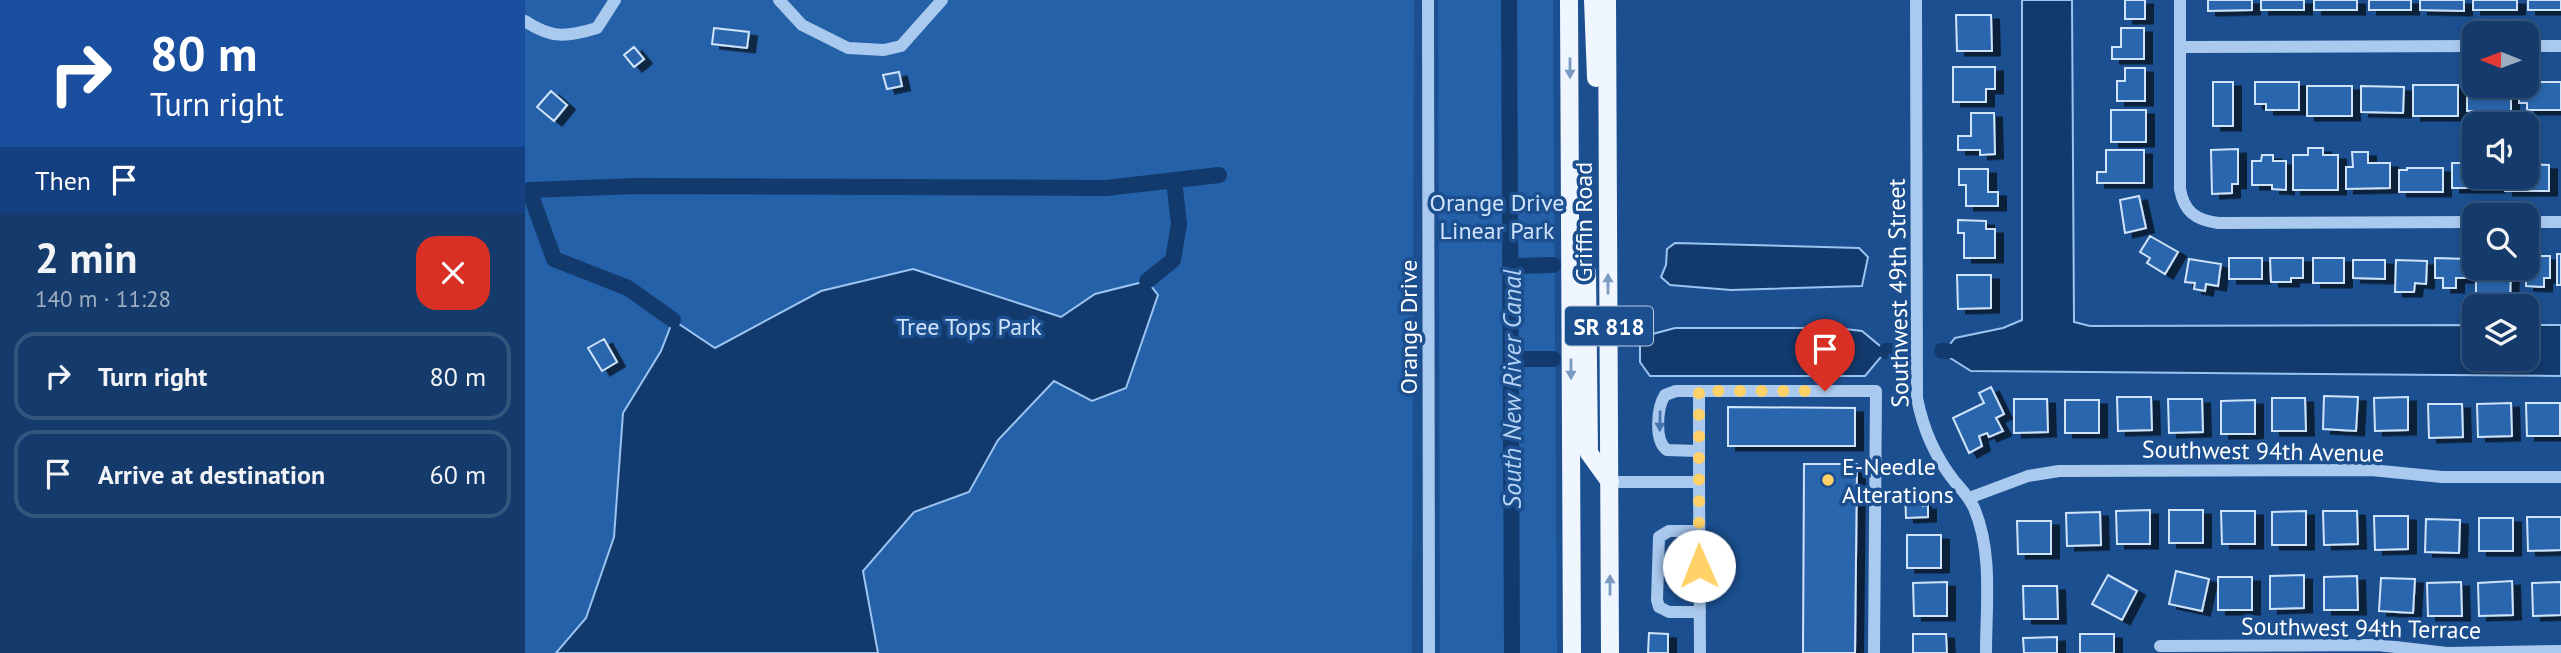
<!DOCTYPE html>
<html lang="en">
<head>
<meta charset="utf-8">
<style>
  body { margin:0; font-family:"PT Sans",sans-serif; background:#214673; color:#f1f3f6; height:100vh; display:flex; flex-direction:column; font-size:26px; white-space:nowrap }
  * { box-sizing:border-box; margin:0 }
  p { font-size:23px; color:#9dadc1 }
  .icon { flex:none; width:38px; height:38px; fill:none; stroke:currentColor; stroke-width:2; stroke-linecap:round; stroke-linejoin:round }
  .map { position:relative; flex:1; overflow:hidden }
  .sheet { display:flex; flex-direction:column; background:#143b6b; width:525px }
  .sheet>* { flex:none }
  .top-card { background:#1a4fa0; color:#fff; overflow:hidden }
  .needle { width:46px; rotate:271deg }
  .controls { position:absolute; left:1937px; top:21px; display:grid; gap:14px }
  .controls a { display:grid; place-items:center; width:77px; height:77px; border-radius:14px; background:#143b6b; box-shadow:0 4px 10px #0003,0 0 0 2px #33557e; font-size:35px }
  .pin { position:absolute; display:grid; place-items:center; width:60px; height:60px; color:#fff; margin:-72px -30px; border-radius:50% 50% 50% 0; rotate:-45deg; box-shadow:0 0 7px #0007 }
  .pin .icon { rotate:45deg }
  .me { position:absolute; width:77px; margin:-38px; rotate:359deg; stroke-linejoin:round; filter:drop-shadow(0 0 5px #0008) }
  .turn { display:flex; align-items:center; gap:24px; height:147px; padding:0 35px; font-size:32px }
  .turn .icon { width:91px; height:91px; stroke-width:2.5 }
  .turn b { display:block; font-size:49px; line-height:60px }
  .then { display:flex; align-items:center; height:66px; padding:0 35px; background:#0003; gap:14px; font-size:26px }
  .round { display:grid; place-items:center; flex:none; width:74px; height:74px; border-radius:21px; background:#214673 }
  .overview { display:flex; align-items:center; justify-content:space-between; height:119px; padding:0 35px }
  h1 { font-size:42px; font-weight:700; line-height:52px }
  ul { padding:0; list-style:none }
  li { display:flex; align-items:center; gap:21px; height:88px; margin:0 14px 10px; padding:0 21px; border:4px solid #33557e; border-radius:21px }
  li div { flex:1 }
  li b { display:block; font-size:26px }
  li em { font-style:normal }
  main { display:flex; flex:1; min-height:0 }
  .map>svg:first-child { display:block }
</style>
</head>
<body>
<main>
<section class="sheet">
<div class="top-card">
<div class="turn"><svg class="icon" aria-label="right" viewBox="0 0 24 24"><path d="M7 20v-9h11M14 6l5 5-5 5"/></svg><div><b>80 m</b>Turn right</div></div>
<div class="then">Then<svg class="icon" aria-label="arrive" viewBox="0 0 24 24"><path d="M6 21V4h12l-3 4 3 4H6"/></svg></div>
</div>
<div class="overview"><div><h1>2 min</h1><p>140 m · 11:28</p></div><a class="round" style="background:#d93025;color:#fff"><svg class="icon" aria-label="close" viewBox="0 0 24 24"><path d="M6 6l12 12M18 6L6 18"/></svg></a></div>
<ul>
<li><svg class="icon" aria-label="right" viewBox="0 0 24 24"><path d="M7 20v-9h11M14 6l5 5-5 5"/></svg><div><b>Turn right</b></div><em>80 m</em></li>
<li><svg class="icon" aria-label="arrive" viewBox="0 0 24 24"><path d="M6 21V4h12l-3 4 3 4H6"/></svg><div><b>Arrive at destination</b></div><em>60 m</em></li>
</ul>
</section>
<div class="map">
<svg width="2036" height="653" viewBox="0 0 2036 653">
  <defs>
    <filter id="shadow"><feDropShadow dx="8" dy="4.5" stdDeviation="0" flood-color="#0009"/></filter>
  </defs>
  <rect width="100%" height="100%" fill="#1b4f8f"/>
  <path fill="#2461a8" d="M0 0H889L887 653H0Z
    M913 0H1028L1032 653H915Z"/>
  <path fill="#123a6d" stroke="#9cc4f0" stroke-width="2" d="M1497 0H1547L1549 322 1565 326 1949 325 1950 359H2002V325H2036V376L1446 371 1422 356V348L1430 338 1478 328 1497 320Z
    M1150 243 1334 248 1343 257 1337 286 1206 290 1145 285 1136 277 1141 265 1142 249Z
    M388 269 536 317 570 294 622 281 633 295 601 388 567 401 529 381 473 440 444 492 389 512 338 571 353 653H31L61 618 89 537 98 413 136 351 148 320 190 348 296 291Z
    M1150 328H1312L1337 331 1361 351 1340 376H1125L1115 362V343L1124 335Z"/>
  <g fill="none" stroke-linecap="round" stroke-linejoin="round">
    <path stroke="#123a6d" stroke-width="16" d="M984 0 987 653
      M985 266 1028 265
      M622 281 648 260 654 224 649 180
      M148 320 103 288 29 259 4 190 112 186 581 188 694 175
      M1361 351H1367
      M1417 351H1422
      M986 359H1028"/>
  </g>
  <path fill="#2a66ad" stroke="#cfe3fa" stroke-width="2" filter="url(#shadow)" d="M1600 0H1620V19H1600Z
    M1683 0H1727V10L1683 11Z
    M1736 0H1779V10H1736Z
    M1789 0H1832V10H1789Z
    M1844 0H1886V10H1844Z
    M1895 0H1939V11L1895 10Z
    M1948 0H1992V10H1948Z
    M2003 0H2036V10H2003Z
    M1431 15H1466L1467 51H1432Z
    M189 28 224 32 222 48 187 44Z
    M1596 28H1619V59H1587V47H1596Z
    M109 47 119 59 109 67 99 55Z
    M1428 67H1470V89H1461V102H1428Z
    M1600 68H1620V101H1592V81H1600Z
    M374 72 377 86 362 89 358 75Z
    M1688 82H1708V126H1688Z
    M1730 82H1774V110H1741V104H1730Z
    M2002 82H2036V110H2002V103H1994V86H2002Z
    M1888 85H1933V116H1888Z
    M1782 86H1827V116H1782Z
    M1836 86 1879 87 1878 113 1836 112Z
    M1942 86H1986V120H1968V111H1942Z
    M26 91 42 105 29 121 12 107Z
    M1586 110H1621V142H1586Z
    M1446 113H1469L1470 154 1455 155V150H1433V136H1446Z
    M1783 148H1798V155H1813V190H1768V155H1783Z
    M1713 149V184H1707V193L1687 194 1686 150Z
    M1581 150H1619V183H1572V172H1581Z
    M1827 152H1843V163H1865V188L1821 189V167H1828Z
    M1737 155H1748V161H1761V190L1747 189V185H1727V161H1736Z
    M1927 163H1950V177H1971V188H1927Z
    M2002 164 2024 165V191H1980V177H2002Z
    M1882 168H1918V192H1874V170H1882Z
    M1434 169H1463V192H1473V206H1441V185H1434Z
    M1614 196 1621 228 1600 233 1595 200Z
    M1433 220 1461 221V229H1470V258H1439V233H1433Z
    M1625 236 1653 252 1640 274 1622 263 1625 258 1615 252Z
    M2032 254H2036V285H2032Z
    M2002 256H2025V278H2019V287L2001 286V277H1993V268H2002Z
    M1704 258H1737V279H1704Z
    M1745 258H1778V278H1766V282H1746Z
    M1788 258H1819V283H1788Z
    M1910 258 1944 259 1943 278H1931V288H1918V278H1910Z
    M1664 259 1696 264 1693 286 1681 284 1680 291 1669 289 1670 283 1660 282Z
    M1828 260H1860V279L1828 278Z
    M1871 260 1902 261 1901 284 1890 283 1889 292H1870Z
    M1951 268H1986L1985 303 1951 302Z
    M1432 275H1466V308L1433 309Z
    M79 339 92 362 77 371 63 348Z
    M1466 387 1479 414 1471 418 1478 431 1464 437 1462 433 1454 436 1457 446 1444 453 1428 418 1459 403 1454 393Z
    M1799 396 1833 397 1831 431 1798 429Z
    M1592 397H1626L1627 430 1593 431Z
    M1883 397V430L1850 431 1849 398Z
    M1747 398H1780L1781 431H1747Z
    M1489 399H1522L1523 432 1489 433Z
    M1643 399H1677L1678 432 1644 433Z
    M1540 400H1574V433H1540Z
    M1730 400V434H1696V401Z
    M1986 403 1987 436 1953 437 1952 404Z
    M2001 403H2035V436H2002Z
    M1903 404H1937L1938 437 1904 438Z
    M1203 407 1330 408V446H1203Z
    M1279 464H1332L1330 653H1278Z
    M1380 490H1393V498L1398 497V506L1403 505V517L1381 518Z
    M1625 510V544H1592L1591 511Z
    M1644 510H1678V543H1644Z
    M1696 511H1730V544H1697Z
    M1781 511V545H1747V512Z
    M1798 511H1832L1833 544 1799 545Z
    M1575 512 1576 545 1542 546 1541 513Z
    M1849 516H1883V549L1850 550Z
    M2002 517H2036V550L2003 551Z
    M1954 518H1988V551H1954Z
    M1901 519 1935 520 1934 553 1900 552Z
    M1492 521H1526V554H1493Z
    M1382 535H1416V568H1382Z
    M1651 571 1684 579 1677 611 1644 604Z
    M1583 575 1612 591 1597 620 1567 604Z
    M1779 575V608L1745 609V576Z
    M1832 576 1833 610H1799V577Z
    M1693 577H1727V610H1693Z
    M1856 578 1890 579 1888 613 1854 611Z
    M1987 581 1988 615 1954 616 1953 583Z
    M1422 582V616H1389L1388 583Z
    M1936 582 1937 616H1903L1902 583Z
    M2036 582V615L2008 616 2007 583Z
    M1498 586H1532L1533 619H1499Z
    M1124 633 1143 634V653H1123Z
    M1388 634H1421L1422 653H1388Z
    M1555 634H1589V653H1555Z
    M1532 637V653H1499L1498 638Z"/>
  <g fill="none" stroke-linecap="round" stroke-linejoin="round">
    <path stroke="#a9c9ee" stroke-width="12" d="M254 0 277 25 323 48 359 50 376 46 417 0
      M903 0 904 653
      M1391 0 1392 398C1398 429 1410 457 1430 482 1437 490 1444 497 1449 508 1468 552 1461 606 1461 653
      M1655 0V189C1659 212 1671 220 1693 223L1950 222
      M0 21C27 39 42 37 72 28L90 0
      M2002 46H2036
      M1655 47 1950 46
      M2002 222H2036
      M1173 451 1142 450C1129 441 1132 407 1140 395L1151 391H1174
      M1085 482H1174L1175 653
      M1174 482V391H1351L1349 653
      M1444 498 1503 476 1534 471 1846 470 1917 477H2036
      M1174 531H1144L1134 537 1132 600 1134 607 1144 612H1175
      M1635 646 1853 645 1922 653 2036 651"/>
    <path stroke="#f0f6ff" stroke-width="18" d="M1044 0 1047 653
      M1068 0 1071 78
      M1082 0 1085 653
      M1051 238 1062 273 1064 453 1085 482"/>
  </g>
  <defs><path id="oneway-solid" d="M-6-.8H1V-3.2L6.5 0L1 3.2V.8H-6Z" transform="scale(1.75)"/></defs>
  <g fill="#7b9ac1">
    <use href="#oneway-solid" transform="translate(1045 68) rotate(90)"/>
    <use href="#oneway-solid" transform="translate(1083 284) rotate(-90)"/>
    <use href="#oneway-solid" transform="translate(1046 369) rotate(90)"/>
    <use href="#oneway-solid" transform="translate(1085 585) rotate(-90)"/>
  </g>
  <use fill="#4674ac" href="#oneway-solid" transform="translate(1135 421) rotate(91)"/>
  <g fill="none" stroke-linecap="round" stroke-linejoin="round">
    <path stroke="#ffd166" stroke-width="12" stroke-dasharray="0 21.6" d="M1174 566V391H1300"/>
  </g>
  <circle fill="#ffd166" stroke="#1b4f8f" stroke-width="2.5" cx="1303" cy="480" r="7"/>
  <g text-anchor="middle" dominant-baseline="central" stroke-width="7" stroke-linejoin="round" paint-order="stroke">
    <rect fill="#1b4f8f" stroke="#bbcadd" stroke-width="2" x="1040" y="306.5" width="88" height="39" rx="5"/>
    <g font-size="23" font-weight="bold" fill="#fff">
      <text x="1084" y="326">SR 818</text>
    </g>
    <g font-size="24" fill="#cfe3fa" stroke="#1b4f8f">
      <text x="972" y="202">Orange Drive<tspan x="972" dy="28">Linear Park</tspan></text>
      <text x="444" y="326">Tree Tops Park</text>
    </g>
    <g font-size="24" fill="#fff" stroke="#1b4f8f">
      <text transform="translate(1058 222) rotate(-90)">Griffin Road</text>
      <text transform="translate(1373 293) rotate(-91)">Southwest 49th Street</text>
      <text transform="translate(883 327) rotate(-90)">Orange Drive</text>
      <text transform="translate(1738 451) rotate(1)">Southwest 94th Avenue</text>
      <text transform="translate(1836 628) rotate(1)">Southwest 94th Terrace</text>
    </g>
    <g font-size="24" fill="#fff" stroke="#1b4f8f" text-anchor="start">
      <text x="1317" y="466">E-Needle<tspan x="1317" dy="28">Alterations</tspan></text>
    </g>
    <g font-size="26" font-style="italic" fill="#b5d3f5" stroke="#1b4f8f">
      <text transform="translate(986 389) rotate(-90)">South New River Canal</text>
    </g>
  </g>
</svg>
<div class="controls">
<a><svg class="needle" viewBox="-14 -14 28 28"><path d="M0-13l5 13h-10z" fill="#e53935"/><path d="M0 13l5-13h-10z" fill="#9dadc1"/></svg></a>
<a><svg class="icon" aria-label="sound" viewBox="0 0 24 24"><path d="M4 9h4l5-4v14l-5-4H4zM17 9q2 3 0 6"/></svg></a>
<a><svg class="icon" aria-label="search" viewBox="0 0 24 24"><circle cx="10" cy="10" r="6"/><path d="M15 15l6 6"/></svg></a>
<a><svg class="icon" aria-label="layers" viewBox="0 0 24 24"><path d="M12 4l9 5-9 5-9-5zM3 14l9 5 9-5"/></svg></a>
</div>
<div class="pin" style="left:1300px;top:391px;background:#d93025"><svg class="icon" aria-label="arrive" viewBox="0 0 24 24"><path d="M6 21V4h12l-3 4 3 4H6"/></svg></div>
<svg class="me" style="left:1174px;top:566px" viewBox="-20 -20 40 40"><circle r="19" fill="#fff"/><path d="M0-13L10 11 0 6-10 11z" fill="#ffd166"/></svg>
</div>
</main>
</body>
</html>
